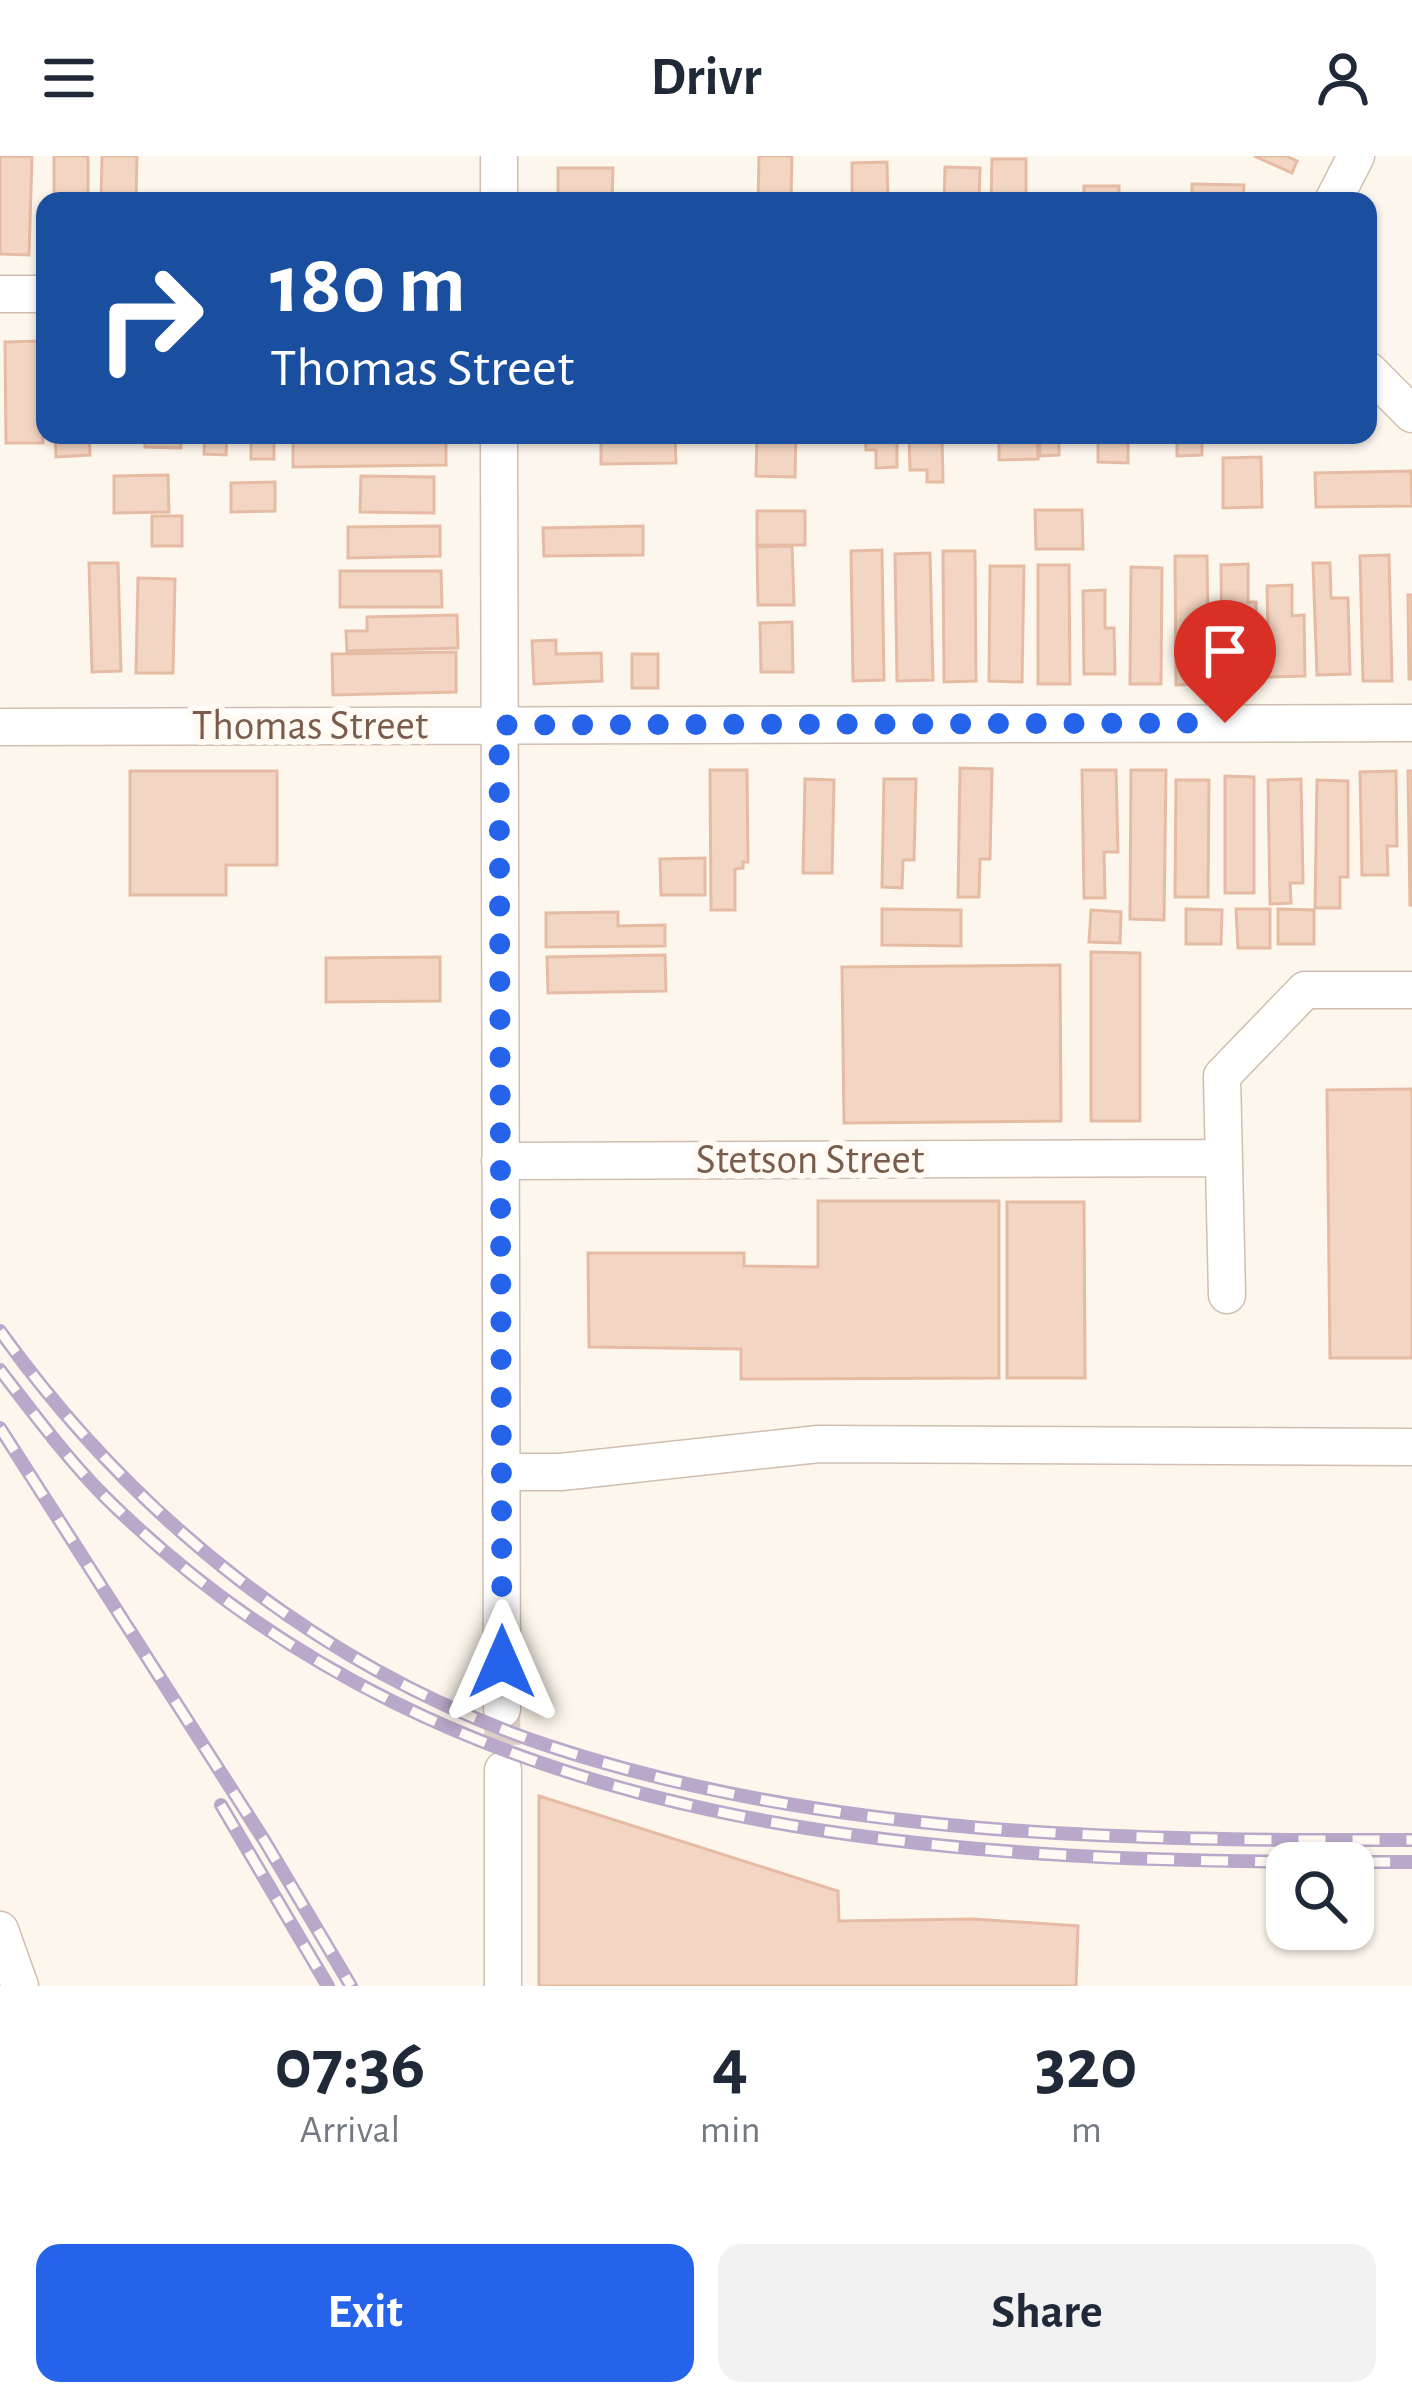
<!DOCTYPE html>
<html lang="en">
<head>
<meta charset="utf-8">
<style>
  body { margin:0; font-family:"Alegreya Sans",sans-serif; background:#f2f2f3; color:#1f2937; height:100vh; display:flex; flex-direction:column; font-size:45px; white-space:nowrap }
  * { box-sizing:border-box; margin:0 }
  p { font-size:39px; color:#747a83 }
  .icon { flex:none; width:66px; height:66px; fill:none; stroke:currentColor; stroke-width:2; stroke-linecap:round; stroke-linejoin:round }
  .map { position:relative; height:1830px; overflow:hidden }
  .drawer { display:flex; flex-direction:column; background:#fff; flex:1 }
  .drawer>* { flex:none }
  .banner { position:absolute; left:36px; top:36px; width:1341px; height:252px; border-radius:24px; box-shadow:0 3px 9px #0004; background:#1a4fa0; color:#fff; overflow:hidden }
  .controls { position:absolute; left:1266px; top:1686px; display:grid; gap:24px }
  .controls a { display:grid; place-items:center; width:108px; height:108px; border-radius:24px; background:#fff; box-shadow:0 3px 9px #0004; font-size:60px }
  .pin { position:absolute; display:grid; place-items:center; width:102px; height:102px; color:#fff; margin:-123px -51px; border-radius:50% 50% 50% 0; rotate:-45deg; box-shadow:0 0 12px #0007 }
  .pin .icon { rotate:45deg }
  .me { position:absolute; width:132px; margin:-66px; rotate:0deg; stroke-linejoin:round; filter:drop-shadow(0 0 9px #0008) }
  .turn { display:flex; align-items:center; gap:42px; height:252px; padding:0 36px; font-size:54px }
  .turn .icon { width:156px; height:156px; stroke-width:2.5 }
  .turn b { display:block; font-size:84px; line-height:102px }
  .eta { display:flex; justify-content:space-evenly; align-items:center; height:204px; text-align:center }
  .eta b { font-size:72px; font-weight:700; line-height:84px }
  .cta { display:flex; gap:24px; margin-top:auto; padding:24px 36px }
  .cta a { flex:1; height:138px; border-radius:24px; background:#2563eb; color:#fff; font-size:48px; font-weight:700; line-height:138px; text-align:center }
  .cta a+a { background:#f2f2f3; color:#1f2937 }
  header { display:flex; justify-content:space-between; align-items:center; height:156px; padding:0 36px; background:#fff; font-size:54px; font-weight:700 }
  .map>svg:first-child { display:block }
</style>
</head>
<body>
<header><svg class="icon" aria-label="menu" viewBox="0 0 24 24"><path d="M4 6h16M4 12h16M4 18h16"/></svg>Drivr<svg class="icon" aria-label="person" viewBox="0 0 24 24"><circle cx="12" cy="8" r="4"/><path d="M4 21q1-7 8-7t8 7"/></svg></header>
<div class="map">
<svg width="1412" height="1830" viewBox="0 0 1412 1830">
  <rect width="100%" height="100%" fill="#fdf6ec"/>
  <path fill="#f3d5c3" stroke="#e6bba3" stroke-width="3" d="M0 0 32 1 29 99 0 98Z
    M54 0H88V45H54Z
    M102 0H137L136 45H101Z
    M759 0H792L791 45H758Z
    M1254 0H1286L1297 5 1292 17Z
    M992 3H1026V45H991Z
    M887 6 888 45H852V7Z
    M945 11 980 12 979 45H944Z
    M558 12H613L612 45H558Z
    M1192 28 1244 29 1243 45H1192Z
    M1084 30H1119V45H1084Z
    M42 185 43 287H6L5 186Z
    M55 279H89L90 299 56 301Z
    M145 279H181V292L145 291Z
    M205 279H227L226 299 204 298Z
    M251 279H274V303H251Z
    M446 279V309L293 311V280Z
    M601 279H675L676 307 601 308Z
    M757 279H796L795 321 756 320Z
    M865 279H897V311L876 312V294H866Z
    M909 279H942L943 326H927V314H910Z
    M999 279H1037L1038 303 999 304Z
    M1039 279H1059V299L1040 300Z
    M1098 279H1128V307L1098 306Z
    M1177 279H1202V299L1177 300Z
    M1261 301 1262 351 1223 352V302Z
    M1411 315 1412 350 1316 351 1315 317Z
    M168 319 169 356 114 357V320Z
    M361 320 434 321V357L360 356Z
    M275 326V355L231 356V327Z
    M1035 354H1082L1083 393H1036Z
    M757 355H805V389H757Z
    M152 360H182V390H152Z
    M440 370V400L348 402V371Z
    M643 370V399L544 400 543 372Z
    M792 390 794 449H758L757 391Z
    M882 394 884 524 853 525 851 395Z
    M943 395H975L976 525 944 526Z
    M930 397 933 524 897 525 895 398Z
    M1389 399 1392 525H1363L1360 400Z
    M1175 400H1207L1209 528 1176 529Z
    M89 407H118L121 515 92 516Z
    M1313 407H1330L1331 442H1348L1350 518 1317 519Z
    M1248 408V446H1256L1257 506H1222L1221 409Z
    M1038 409H1069L1070 528H1038Z
    M990 410H1024L1022 526 989 525Z
    M1131 411 1162 412 1161 528H1130Z
    M340 415H441L442 451H340Z
    M138 422 175 423 173 517H136Z
    M1292 429V460L1304 459 1305 520 1269 521 1267 430Z
    M1105 434V472H1114L1115 518H1084L1083 435Z
    M1408 439H1412V523H1409Z
    M457 459 458 492 347 495 346 475H367V461Z
    M792 466 793 516H761L760 467Z
    M556 484V498L601 497 602 525 534 528 532 485Z
    M456 496V536L333 539 332 498Z
    M632 498H658V532H632Z
    M960 612 992 613 990 703H980L979 741H958Z
    M710 614H747L748 706H743V712L735 713V754H711Z
    M1082 614H1116L1118 696H1104L1105 742H1084Z
    M1131 614H1166L1164 764 1130 763Z
    M130 615H277V709H226V739H130Z
    M1396 615 1397 690H1387L1388 719H1362L1360 616Z
    M1408 615H1412V749H1410Z
    M1225 620 1254 621V737H1225Z
    M805 623 834 624 832 717H803Z
    M884 623H916L914 704H903L902 732 882 731Z
    M1301 623 1303 727H1290L1291 747 1270 748 1268 624Z
    M1176 624H1209L1208 741H1175Z
    M1317 624 1348 625V721H1340V752H1315Z
    M705 702V739H661L660 703Z
    M882 753 961 754V790L882 789Z
    M1186 753 1222 754 1221 788H1186Z
    M1236 753H1270V792H1238Z
    M1278 753 1314 754V788H1278Z
    M1091 754 1121 756 1120 787 1089 786Z
    M618 756V770L665 769V790L546 791V757Z
    M1091 796 1140 797V965H1091Z
    M665 799 666 835 548 837 547 801Z
    M440 801V845L326 846V802Z
    M1060 809 1061 965 844 967 842 811Z
    M1412 933V1202H1330L1327 934Z
    M818 1045H999V1222L741 1223V1193L589 1191 588 1097H744V1110L818 1111Z
    M1007 1046H1084L1085 1222H1007Z
    M539 1640 838 1735 839 1765 973 1763 1078 1770 1076 1830H539Z"/>
  <g fill="none" stroke-linecap="round" stroke-linejoin="round">
    <path stroke="#dcd0c4" stroke-width="36" stroke-dasharray="36 18" stroke-linecap="butt" d="M502 1553 503 1614"/>
    <g stroke="#d1beb0" stroke-width="39">
      <path id="minor" d="M499 0V45
        M1333 45 1356 0
        M0 138H45
        M1368 214 1412 258
        M499 279 502 1553
        M0 571 1412 567
        M500 1005 1223 1002
        M1227 1139 1222 920 1305 834H1412
        M501 1316H561L819 1288 1412 1291
        M503 1614V1830
        M0 1774 20 1830"/>
    </g>
    <use href="#minor" stroke="#fff" stroke-width="36"/>
    <g stroke="#b9a8c9" stroke-width="14">
      <path id="rail" d="M0 1175C136 1364 325 1516 549 1590 825 1681 1124 1685 1412 1684
        M0 1214C33 1257 66 1301 104 1340 457 1690 945 1708 1412 1706
        M0 1272 264 1684 351 1830
        M221 1649 328 1830"/>
    </g>
    <use href="#rail" stroke="#fffaf3" stroke-width="9" stroke-dasharray="27" stroke-linecap="butt"/>
  </g>
  <g fill="none" stroke-linecap="round" stroke-linejoin="round">
    <path stroke="#2563eb" stroke-width="21" stroke-dasharray="0 37.8" d="M502 1506 499 569 1225 567"/>
  </g>
  <g text-anchor="middle" dominant-baseline="central" stroke-width="12" stroke-linejoin="round" paint-order="stroke">
    <g font-size="42" fill="#7a5c4d" stroke="#fffaf3">
      <text x="310" y="570">Thomas Street</text>
      <text x="810" y="1004">Stetson Street</text>
    </g>
  </g>
</svg>
<div class="controls">
<a><svg class="icon" aria-label="search" viewBox="0 0 24 24"><circle cx="10" cy="10" r="6"/><path d="M15 15l6 6"/></svg></a>
</div>
<div class="pin" style="left:1225px;top:567px;background:#d93025"><svg class="icon" aria-label="arrive" viewBox="0 0 24 24"><path d="M6 21V4h12l-3 4 3 4H6"/></svg></div>
<svg class="me" style="left:502px;top:1506px" viewBox="-20 -20 40 40"><path d="M0-17L14 15 0 8-14 15z" fill="#2563eb" stroke="#fff" stroke-width="4"/></svg>
<div class="banner">
<div class="turn"><svg class="icon" aria-label="right" viewBox="0 0 24 24"><path d="M7 20v-9h11M14 6l5 5-5 5"/></svg><div><b>180 m</b>Thomas Street</div></div>
</div>
</div>
<section class="drawer">
<div class="eta">
<div><b>07:36</b><p>Arrival</p></div>
<div><b>4</b><p>min</p></div>
<div><b>320</b><p>m</p></div>
</div>
<div class="cta"><a>Exit</a><a>Share</a></div>
</section>
</body>
</html>
